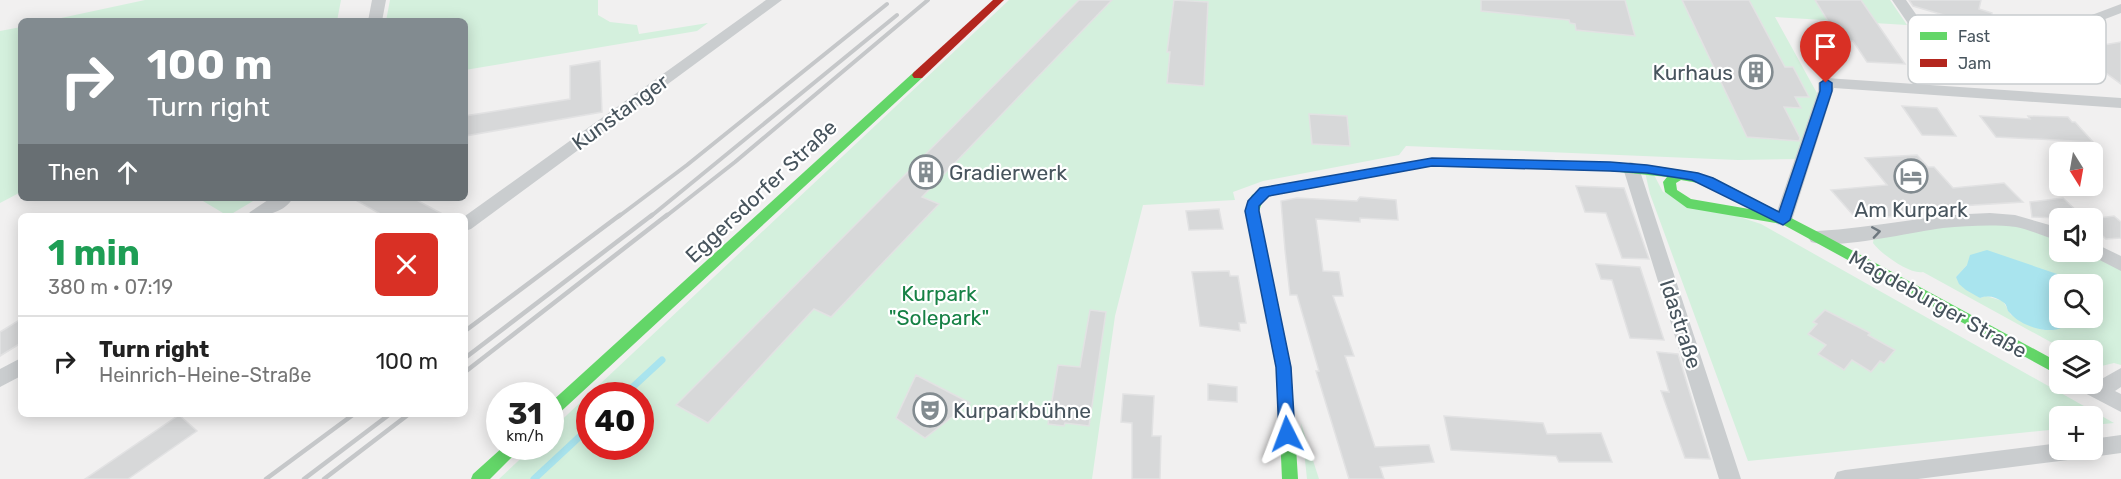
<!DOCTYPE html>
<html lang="en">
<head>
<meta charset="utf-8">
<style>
  body { margin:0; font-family:Rubik,sans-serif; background:#f2f2f2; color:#222; height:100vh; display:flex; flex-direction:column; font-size:22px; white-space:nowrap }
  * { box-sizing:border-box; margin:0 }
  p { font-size:20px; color:#767676 }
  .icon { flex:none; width:33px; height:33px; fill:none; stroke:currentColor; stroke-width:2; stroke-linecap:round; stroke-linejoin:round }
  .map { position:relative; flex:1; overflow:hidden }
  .side { position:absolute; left:18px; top:213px; width:450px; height:204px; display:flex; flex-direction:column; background:#fff; border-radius:9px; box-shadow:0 3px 15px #0003 }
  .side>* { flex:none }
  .banner { position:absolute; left:18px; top:18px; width:450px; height:183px; border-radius:9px; box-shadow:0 3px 15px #0003; background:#828b90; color:#fff; overflow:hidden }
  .needle { width:39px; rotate:169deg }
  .fabs { position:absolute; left:2049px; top:142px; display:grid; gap:12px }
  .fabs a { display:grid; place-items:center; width:54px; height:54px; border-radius:9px; background:#fff; box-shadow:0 3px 15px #0003; font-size:30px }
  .speed { position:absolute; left:486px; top:382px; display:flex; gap:12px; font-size:30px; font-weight:700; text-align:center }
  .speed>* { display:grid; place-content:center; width:78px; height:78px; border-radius:50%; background:#fff; box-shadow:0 3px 15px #0003; line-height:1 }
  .speed small { font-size:15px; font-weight:400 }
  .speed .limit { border:9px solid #d22; background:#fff; color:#111 }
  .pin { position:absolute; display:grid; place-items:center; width:51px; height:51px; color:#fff; margin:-62px -26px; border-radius:50% 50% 50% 0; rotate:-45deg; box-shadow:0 0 6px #0007 }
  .pin .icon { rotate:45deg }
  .me { position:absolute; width:66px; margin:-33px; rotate:357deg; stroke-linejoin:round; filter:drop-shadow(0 0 4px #0008) }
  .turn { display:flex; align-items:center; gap:21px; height:126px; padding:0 30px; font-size:27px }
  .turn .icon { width:78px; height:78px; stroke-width:2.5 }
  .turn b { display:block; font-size:42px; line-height:51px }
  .then { display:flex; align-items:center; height:57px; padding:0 30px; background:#0003; gap:12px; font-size:22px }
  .round { display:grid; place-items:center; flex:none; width:63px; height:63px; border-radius:9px; background:#f2f2f2 }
  .overview { display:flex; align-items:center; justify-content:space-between; height:102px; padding:0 30px }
  h1 { font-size:36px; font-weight:700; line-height:45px; color:#1e9e55 }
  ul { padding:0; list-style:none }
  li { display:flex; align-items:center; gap:18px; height:90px; padding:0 30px; border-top:2px solid #e0e0e0 }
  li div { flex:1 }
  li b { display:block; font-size:22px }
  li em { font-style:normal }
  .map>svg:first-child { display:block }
</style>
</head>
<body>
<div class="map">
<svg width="2121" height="479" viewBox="0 0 2121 479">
  <rect width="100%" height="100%" fill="#f1f0f0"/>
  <path fill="#d4f0dd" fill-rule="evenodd" d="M145 0H341L337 21H47Z
    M390 0H598V15L610 22 637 25 639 34 708 23 697 31 465 70V21H386Z
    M1009 0H1890L1907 25 1775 17 1823 104 1799 159 1738 160 1406 146 1399 155 1263 181 1233 192 1235 200 1143 205 1115 316 1092 479H499L533 447H550L551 430ZM590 396H640V447H590Z
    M21 27V192L0 203V31Z
    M1645 172 1653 173 1663 192 1761 224 2114 423 2093 425 2092 417H2060L2059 429 1748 461 1650 194Z
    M198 198H258L228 216Z
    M1955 225H2017L2059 238 2060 252H2092L2121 267V365L2114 363 2093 368 2092 351H2067L1923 272C1910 275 1880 253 1873 243L1874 237ZM2013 261 2063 276 2080 285H2092L2093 294 2098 299 2093 308 2092 318H2071L2069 324 2044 330 2011 315 2003 301 1986 296 1980 298 1956 277 1967 265Z
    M1301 423 1319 479H1307Z"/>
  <path fill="#a9e4ee" d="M1987 250 2063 276 2080 285H2060V318H2071C2062 340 2022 328 2010 313 2006 310 2008 305 2003 302 1996 297 1988 295 1980 298L1966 290 1959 284 1956 277 1967 265 1970 255Z"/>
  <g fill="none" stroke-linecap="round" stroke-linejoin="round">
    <path stroke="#a9e4ee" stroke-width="7" d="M623 396 662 360
      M534 479 590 427"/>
  </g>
  <path fill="#d7d8d9" stroke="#e2e2e3" stroke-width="1.5" d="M1079 0H1112L922 197 939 204 831 317 814 309 708 423 676 405Z
    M1174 0 1208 2 1204 86 1167 83 1170 52H1167Z
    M1481 0H1625L1635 36 1576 30 1575 24 1570 23 1569 20 1481 11Z
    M1682 0H1749L1785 67H1793L1809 97H1795L1801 108 1784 107 1800 138 1799 141 1747 137Z
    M1815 0H1861L1905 64 1867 62 1853 41H1840Z
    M1909 0H1981L1979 9 1992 13 1988 28 1913 6Z
    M2121 42V84L2074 50Z
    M600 61 602 112 465 136V116L570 99V66Z
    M1902 106 1937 108 1956 136 1922 135Z
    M1309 114 1347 116 1350 146 1312 144Z
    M1980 116 2030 119 2028 116 2068 117 2072 122H2075L2093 142 1996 137Z
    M1917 155 1928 167H1934L1953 188 2004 183 2023 202 1910 209 1915 215 1885 217 1880 212 1853 215 1831 190 1887 185 1865 158Z
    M1576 186 1624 188 1649 259 1622 258 1606 213 1585 212Z
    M1360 197 1396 200 1398 220 1360 218V222L1316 219 1323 271 1339 272 1343 296H1333L1354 356H1345L1375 447 1429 445 1434 462 1380 467 1384 479H1349L1316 371H1319L1297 295H1290L1285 250 1281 201 1297 198 1357 201Z
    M352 198H413L446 216H384Z
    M2063 198 2085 219 2032 217 2030 202Z
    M1219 209 1223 229 1189 230 1186 211Z
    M2114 216 2121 222V238L2106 239 2092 226 2091 219Z
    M1596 264 1640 267 1664 340 1630 338 1612 280 1601 279Z
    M1229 271 1230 276H1238L1246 323H1239L1240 331 1200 326 1192 272Z
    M1090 310 1106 312 1089 426 1065 423 1064 426 1048 424 1058 365 1080 367Z
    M1825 310 1870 333 1868 335 1895 350 1884 363 1880 361 1871 372 1852 360 1844 370 1818 354 1826 345 1808 334 1817 324 1813 322Z
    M21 319V343L0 356V332Z
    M1657 352 1678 354 1710 459 1685 458 1661 391 1669 392Z
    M916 375 970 403 925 438 896 418Z
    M1208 384 1237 387V402L1208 400Z
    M1123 394 1154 396 1152 436H1161L1160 479H1132V423L1121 422Z
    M179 415 197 431 128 479H85Z
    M1444 416 1543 423 1547 434 1601 433 1612 462H1559L1556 456 1451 450Z"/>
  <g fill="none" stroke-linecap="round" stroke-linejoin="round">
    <path fill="#cacdcf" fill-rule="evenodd" d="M372 0H386L382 21H368Z
      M766 0H782L471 229 465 231V216Z
      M1892 0H1906L1948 60 1983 59 1996 51 2121 4V13L2006 57 1987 69 1954 70 1957 73 1949 78 1944 76Z
      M1826 78 2121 98V108L1834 88 1792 220 1789 224 1783 226 1777 224 1774 220 1818 91V83Z
      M1631 162 1637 164 1639 168 1741 479H1719L1623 168 1625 164Z
      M271 198H293C283 214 264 216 247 216L250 212Z
      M1990 213 2015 215 2060 228V241C2045 237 2031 230 2016 227 1992 224 1967 226 1943 228 1910 232 1839 250 1811 242L1808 237 1811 232 1817 231C1875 228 1932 214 1990 213Z
      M2092 242 2121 256V271L2086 253 2092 252Z
      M21 358V376L0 387V369Z
      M2121 368V387L2115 391 2121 394V412L2079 390 2076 384H2092V378L2098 381Z
      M2121 435V453L2092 457 2085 454 2076 459 1918 479H1834L1837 472 1845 470 2060 443V450H2092V439Z"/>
    <path fill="#63d668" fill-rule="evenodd" d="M918 71 922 72 924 75 922 78 555 417 550 419V403L914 72Z
      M1432 158 1610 163 1661 167 1693 172 1714 178 1822 234 2060 363V376L1782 224 1687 208 1665 192 1663 182 1667 177 1610 171 1432 166 1269 196 1263 200 1259 211 1291 367 1298 479H1282L1277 367 1245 211 1252 195 1265 188ZM1681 180 1704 184 1755 210 1691 199 1677 190 1676 183Z
      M503 447H522L490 479H471L473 474Z"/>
    <path fill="#b3261e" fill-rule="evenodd" d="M993 0H1004L922 78H914L912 75 914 72Z"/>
    <path stroke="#c5c7c9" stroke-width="4" d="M618 217 687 165 887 4
      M650 217 897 15
      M665 217 735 162 928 0"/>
    <path stroke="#c5c7c9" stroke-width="4.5" d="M465 331 620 215
      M465 358 652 215
      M465 372 667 215
      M266 479 354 414
      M304 479 390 414
      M324 479 409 414"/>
  </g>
  <defs><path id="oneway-chevron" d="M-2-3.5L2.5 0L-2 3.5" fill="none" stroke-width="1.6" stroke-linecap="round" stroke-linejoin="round" transform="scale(1.5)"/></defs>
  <use stroke="#6e787f" href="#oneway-chevron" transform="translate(1876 232) rotate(-9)"/>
  <path fill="#1a73e8" stroke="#114b97" stroke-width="1.5" d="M1826 79 1832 83V91L1790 220 1783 225 1692 180 1647 173 1610 171 1432 166 1269 196 1259 206V211L1291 367 1295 434 1293 439 1287 441 1282 439 1279 434 1276 367 1245 211 1248 201 1260 188 1432 158 1610 162 1647 165 1698 173 1713 178 1779 212 1820 91V83Z"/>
  <defs>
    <g id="building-ring" transform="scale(1.725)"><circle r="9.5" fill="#fff" stroke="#828b90" stroke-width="1.5"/><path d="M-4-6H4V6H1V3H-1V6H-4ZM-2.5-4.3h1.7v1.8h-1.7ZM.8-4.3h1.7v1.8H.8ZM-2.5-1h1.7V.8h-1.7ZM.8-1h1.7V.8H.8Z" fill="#828b90"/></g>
    <g id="hotel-ring" transform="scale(1.725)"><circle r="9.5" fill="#fff" stroke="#828b90" stroke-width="1.5"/><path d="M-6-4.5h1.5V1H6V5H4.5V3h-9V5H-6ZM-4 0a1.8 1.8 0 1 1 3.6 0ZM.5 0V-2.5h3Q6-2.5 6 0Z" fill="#828b90"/></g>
    <g id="theatre-ring" transform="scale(1.725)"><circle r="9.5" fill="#fff" stroke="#828b90" stroke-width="1.5"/><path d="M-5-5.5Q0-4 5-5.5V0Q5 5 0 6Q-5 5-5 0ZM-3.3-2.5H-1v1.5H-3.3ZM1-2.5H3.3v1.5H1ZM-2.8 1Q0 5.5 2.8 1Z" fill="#828b90"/></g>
  </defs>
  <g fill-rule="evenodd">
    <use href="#building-ring" x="1756" y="72"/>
    <use href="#building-ring" x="926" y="172"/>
    <use href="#hotel-ring" x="1911" y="176"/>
    <use href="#theatre-ring" x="930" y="410"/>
  </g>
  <g text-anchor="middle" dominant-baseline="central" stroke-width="4.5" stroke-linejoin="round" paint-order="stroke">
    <g font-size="21" fill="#47545d" stroke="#fff" text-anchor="start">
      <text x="1733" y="72" text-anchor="end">Kurhaus</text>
      <text x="949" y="172">Gradierwerk</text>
      <text x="1911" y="209" text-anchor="middle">Am Kurpark</text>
      <text x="953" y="410">Kurparkbühne</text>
    </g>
    <g font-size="21" fill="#47545d" stroke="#fff">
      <text transform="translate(620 112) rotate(-36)">Kunstanger</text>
      <text transform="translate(761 191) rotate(-43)">Eggersdorfer Straße</text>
      <text transform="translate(1938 304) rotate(29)">Magdeburger Straße</text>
      <text transform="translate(1681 324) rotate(72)">Idastraße</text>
    </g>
    <g font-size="21" fill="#168145" stroke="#fff">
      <text x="939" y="293">Kurpark<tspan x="939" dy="24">"Solepark"</tspan></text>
    </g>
  </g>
  <rect x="1908" y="15" width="198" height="69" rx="9" fill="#fff" stroke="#c8ccce" stroke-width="1.5"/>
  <rect x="1920" y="32" width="27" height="8" fill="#63d668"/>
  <rect x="1920" y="59" width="27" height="8" fill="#b3261e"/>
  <g font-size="16" fill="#47545d">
    <text x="1958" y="42">Fast</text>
    <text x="1958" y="69">Jam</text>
  </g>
</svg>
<div class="fabs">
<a><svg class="needle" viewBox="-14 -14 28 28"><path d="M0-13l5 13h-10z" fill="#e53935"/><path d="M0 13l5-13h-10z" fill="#767676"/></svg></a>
<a><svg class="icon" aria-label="sound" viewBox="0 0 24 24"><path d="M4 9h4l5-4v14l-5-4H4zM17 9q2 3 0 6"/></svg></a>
<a><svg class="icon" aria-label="search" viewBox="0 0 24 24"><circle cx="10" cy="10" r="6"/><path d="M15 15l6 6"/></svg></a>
<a><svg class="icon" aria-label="layers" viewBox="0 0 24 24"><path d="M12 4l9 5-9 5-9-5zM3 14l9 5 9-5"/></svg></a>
<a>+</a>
</div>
<div class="speed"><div>31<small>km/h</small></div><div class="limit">40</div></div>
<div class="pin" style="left:1826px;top:83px;background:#d93025"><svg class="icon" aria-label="arrive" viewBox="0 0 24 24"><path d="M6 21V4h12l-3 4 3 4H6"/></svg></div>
<svg class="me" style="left:1287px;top:434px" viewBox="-20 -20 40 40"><path d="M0-17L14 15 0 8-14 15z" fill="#1a73e8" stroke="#fff" stroke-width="4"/></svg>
<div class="banner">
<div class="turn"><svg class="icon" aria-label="right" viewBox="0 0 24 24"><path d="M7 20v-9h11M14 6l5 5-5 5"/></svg><div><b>100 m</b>Turn right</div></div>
<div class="then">Then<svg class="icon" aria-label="ahead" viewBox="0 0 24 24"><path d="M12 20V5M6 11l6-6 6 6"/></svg></div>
</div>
<section class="side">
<div class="overview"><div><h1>1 min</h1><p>380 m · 07:19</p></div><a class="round" style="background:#d93025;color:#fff"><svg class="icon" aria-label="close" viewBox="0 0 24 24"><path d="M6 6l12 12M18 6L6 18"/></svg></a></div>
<ul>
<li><svg class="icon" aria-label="right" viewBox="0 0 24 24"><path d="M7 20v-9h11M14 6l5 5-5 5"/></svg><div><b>Turn right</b><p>Heinrich-Heine-Straße</p></div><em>100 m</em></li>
</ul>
</section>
</div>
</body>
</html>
